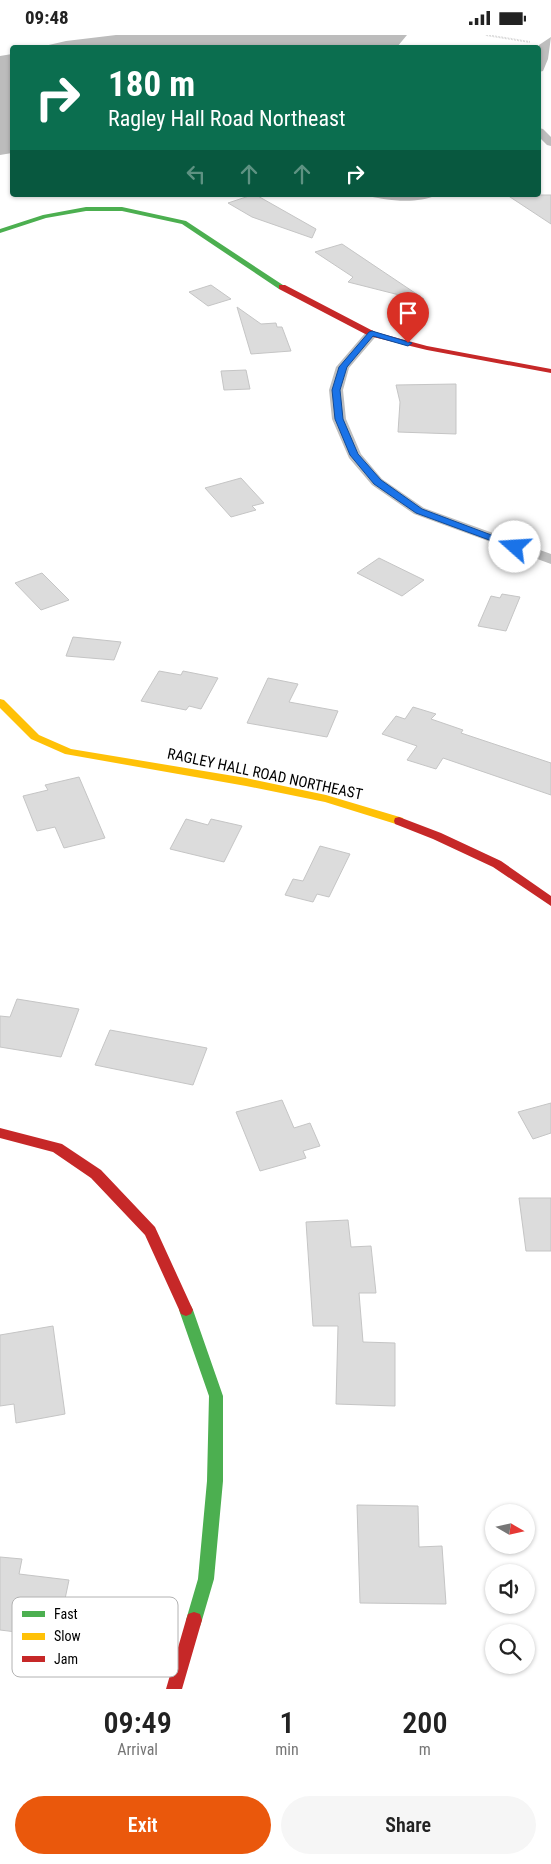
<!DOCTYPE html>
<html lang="en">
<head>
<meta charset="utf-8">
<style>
  body { margin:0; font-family:"Roboto Condensed",sans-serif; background:#f6f6f6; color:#222; height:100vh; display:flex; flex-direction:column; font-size:19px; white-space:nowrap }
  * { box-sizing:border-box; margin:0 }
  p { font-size:16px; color:#767676 }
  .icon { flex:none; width:28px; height:28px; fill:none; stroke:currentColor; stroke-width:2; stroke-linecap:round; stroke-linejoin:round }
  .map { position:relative; height:1654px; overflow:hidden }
  .drawer { display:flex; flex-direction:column; background:#fff; flex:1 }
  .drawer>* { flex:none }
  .hud { position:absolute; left:10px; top:10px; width:531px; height:152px; border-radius:5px; box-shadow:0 1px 4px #0004; background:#0b6e4f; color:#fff; overflow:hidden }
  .needle { width:32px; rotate:99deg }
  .tools { position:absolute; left:485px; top:1469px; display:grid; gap:10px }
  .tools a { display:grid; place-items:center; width:50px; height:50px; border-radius:50%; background:#fff; box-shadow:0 1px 4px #0004; font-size:25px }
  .pin { position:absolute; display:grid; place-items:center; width:42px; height:42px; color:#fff; margin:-51px -21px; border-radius:50% 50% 50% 0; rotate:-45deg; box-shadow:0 0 5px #0007 }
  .pin .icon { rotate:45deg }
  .me { position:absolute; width:55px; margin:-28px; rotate:289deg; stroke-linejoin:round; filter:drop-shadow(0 0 4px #0008) }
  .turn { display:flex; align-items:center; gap:18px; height:105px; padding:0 15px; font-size:22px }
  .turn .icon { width:65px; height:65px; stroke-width:2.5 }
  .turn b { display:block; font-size:35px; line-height:42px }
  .lanes { display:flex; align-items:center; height:48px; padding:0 15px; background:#0003; justify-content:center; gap:25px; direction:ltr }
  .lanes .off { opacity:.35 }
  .eta { display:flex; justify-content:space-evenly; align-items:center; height:85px; text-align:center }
  .eta b { font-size:30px; font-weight:600; line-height:35px }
  .cta { display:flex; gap:10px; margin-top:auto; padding:10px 15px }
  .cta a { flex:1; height:58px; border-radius:30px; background:#ea580c; color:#fff; font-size:20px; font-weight:600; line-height:58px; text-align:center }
  .cta a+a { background:#f6f6f6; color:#222 }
  .status { display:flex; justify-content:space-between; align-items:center; height:35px; padding:0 25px; background:#fff; direction:ltr }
  .status svg { height:14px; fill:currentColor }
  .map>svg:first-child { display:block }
</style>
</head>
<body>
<div class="status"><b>09:48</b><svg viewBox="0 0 49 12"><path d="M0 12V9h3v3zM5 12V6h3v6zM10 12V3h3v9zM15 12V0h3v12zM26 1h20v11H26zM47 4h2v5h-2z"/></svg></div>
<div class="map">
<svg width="551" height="1654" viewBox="0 0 551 1654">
  <rect width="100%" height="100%" fill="#fff"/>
  <path fill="#bcbcbc" d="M116 0H407L397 12H40L66 6Z
    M12 19V118L0 120V21Z
    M362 160H437C414 170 386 165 362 160Z"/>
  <path fill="#dcdcdc" stroke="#c5c5c5" d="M252 160H256L316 194 312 203 252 182 228 168Z
    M507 160H551V189Z
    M342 209 424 264 423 266 348 247 353 242 315 217Z
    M211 250 231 264 208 271 189 257Z
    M237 272 261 289 276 288 277 292H282L291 316 251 319Z
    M246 335 250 354 224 355 221 336Z
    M456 349V399L398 397 400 367 396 350Z
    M241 443 264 468 252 471 256 475 231 482 205 453Z
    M379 523 424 545 402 561 357 538Z
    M42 538 69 565 41 575 15 548Z
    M502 559 520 562 506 596 478 591 491 561 500 563Z
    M73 602 121 607 114 625 66 621Z
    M159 636 181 640 183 636 218 643 201 674 189 671 186 675 141 666Z
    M268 643 298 649 289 667 338 676 327 702 247 688Z
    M413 672 436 679 431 684 463 695 461 698 551 728V760L443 723 436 734 407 725 417 711 382 699 396 681 405 684Z
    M79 742 105 803 64 813 55 792 37 796 23 761 48 755 45 750Z
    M186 784 208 790 211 784 242 791 224 827 170 814Z
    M320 811 350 819 329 862 317 859 313 867 285 860 293 844 303 846Z
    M17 964 79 974 61 1022 0 1012V981L10 982Z
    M110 995 207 1013 193 1050 95 1030Z
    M282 1065 294 1093 310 1088 320 1111 303 1116 306 1123 260 1136 236 1077Z
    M551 1068V1098L533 1104 518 1077Z
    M519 1163H551V1216H526Z
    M348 1185 351 1212 371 1211 376 1258H359L363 1307 395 1308V1371L336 1369 338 1291H313L306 1187Z
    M53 1291 65 1379 16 1388 14 1369 0 1371V1300Z
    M357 1470 418 1471 419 1512 442 1511 446 1569 360 1568Z
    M0 1522 22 1524 19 1539 69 1545 57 1602 0 1595Z"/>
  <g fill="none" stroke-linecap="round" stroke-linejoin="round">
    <path stroke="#b8b8b8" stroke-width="2" stroke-dasharray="0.5 1" stroke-linecap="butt" d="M486 0 530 7"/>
    <path fill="#bebebe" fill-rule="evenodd" d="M551 2 548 24 543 36 539 37V10Z
      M539 93 543 94 551 102V111L547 110 539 102Z
      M372 295 378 299 349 333 343 355 346 384 361 419 382 444 424 473 551 519V529L414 479 372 450 349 423 332 384 329 355 336 332 367 296Z"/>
    <path fill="#4caf50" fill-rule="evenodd" d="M86 172H122L186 186 286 252 279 254 182 189 122 176H86L46 183 0 198V194L43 180Z
      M186 1269 191 1271 193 1275 223 1361V1446L214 1544 202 1585 200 1591 194 1593 188 1591 186 1585 198 1544 207 1446 209 1361 179 1275 181 1271Z"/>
    <path fill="#ffc107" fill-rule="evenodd" d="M0 664 4 665 39 700 71 714 246 743 326 760 403 783 404 786 399 790 325 767 246 751 65 719 31 704 0 673Z"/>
    <path fill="#c62828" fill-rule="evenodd" d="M279 250H285L375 297 427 311 551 334V338L427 315 369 301 279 254Z
      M399 782 441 798 501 826 551 861V871L493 832 433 804 395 789 394 786 395 783Z
      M0 1093 62 1109 101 1135 155 1192 193 1275 191 1279 186 1281 181 1279 145 1200 91 1143 53 1117 0 1103Z
      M194 1577 200 1579 202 1585 182 1654H166L186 1585 188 1579Z"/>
  </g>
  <path fill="#1a73e8" stroke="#114b97" d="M372 296 412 308 408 311 373 301 347 332 340 355 343 384 358 419 381 445 422 474 518 510V513H511L416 478 374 449 350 420 335 384 332 355 339 332 369 297Z"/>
  <g text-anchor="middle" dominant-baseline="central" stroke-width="4" stroke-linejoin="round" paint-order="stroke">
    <g font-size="15" fill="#000" stroke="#fff">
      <text transform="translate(265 739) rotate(12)">RAGLEY HALL ROAD NORTHEAST</text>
    </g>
  </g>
  <rect x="12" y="1562" width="166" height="80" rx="8" fill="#fff" stroke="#b2b2b2" stroke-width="1"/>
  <rect x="22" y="1576" width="23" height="6" fill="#4caf50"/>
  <rect x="22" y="1598" width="23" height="7" fill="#ffc107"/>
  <rect x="22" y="1621" width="23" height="6" fill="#c62828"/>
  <g font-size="14" fill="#000">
    <text x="54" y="1584">Fast</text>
    <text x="54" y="1606">Slow</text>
    <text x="54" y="1629">Jam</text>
  </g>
</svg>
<div class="tools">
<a><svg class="needle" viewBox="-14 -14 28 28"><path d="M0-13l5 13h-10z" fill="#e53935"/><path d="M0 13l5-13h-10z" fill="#767676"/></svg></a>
<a><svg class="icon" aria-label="sound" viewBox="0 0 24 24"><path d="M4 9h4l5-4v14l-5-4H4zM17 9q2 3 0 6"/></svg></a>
<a><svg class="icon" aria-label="search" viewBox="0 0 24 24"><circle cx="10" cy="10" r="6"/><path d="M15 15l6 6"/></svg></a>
</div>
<div class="pin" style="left:408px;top:308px;background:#d93025"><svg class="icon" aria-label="arrive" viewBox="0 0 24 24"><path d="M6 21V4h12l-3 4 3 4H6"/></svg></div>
<svg class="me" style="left:515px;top:512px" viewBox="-20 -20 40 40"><circle r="19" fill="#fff"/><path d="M0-13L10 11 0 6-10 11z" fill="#1a73e8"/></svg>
<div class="hud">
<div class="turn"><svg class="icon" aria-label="right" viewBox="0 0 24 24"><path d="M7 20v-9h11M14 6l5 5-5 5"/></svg><div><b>180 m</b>Ragley Hall Road Northeast</div></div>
<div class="lanes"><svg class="icon off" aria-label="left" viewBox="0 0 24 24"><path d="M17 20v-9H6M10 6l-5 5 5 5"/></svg><svg class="icon off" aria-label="ahead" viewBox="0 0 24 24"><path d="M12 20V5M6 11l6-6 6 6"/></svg><svg class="icon off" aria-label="ahead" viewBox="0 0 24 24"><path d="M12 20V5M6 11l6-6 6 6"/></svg><svg class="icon" aria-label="right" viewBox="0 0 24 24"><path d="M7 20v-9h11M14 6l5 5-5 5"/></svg></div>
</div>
</div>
<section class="drawer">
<div class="eta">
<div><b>09:49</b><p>Arrival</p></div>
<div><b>1</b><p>min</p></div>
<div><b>200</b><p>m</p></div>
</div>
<div class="cta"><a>Exit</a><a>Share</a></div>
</section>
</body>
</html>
